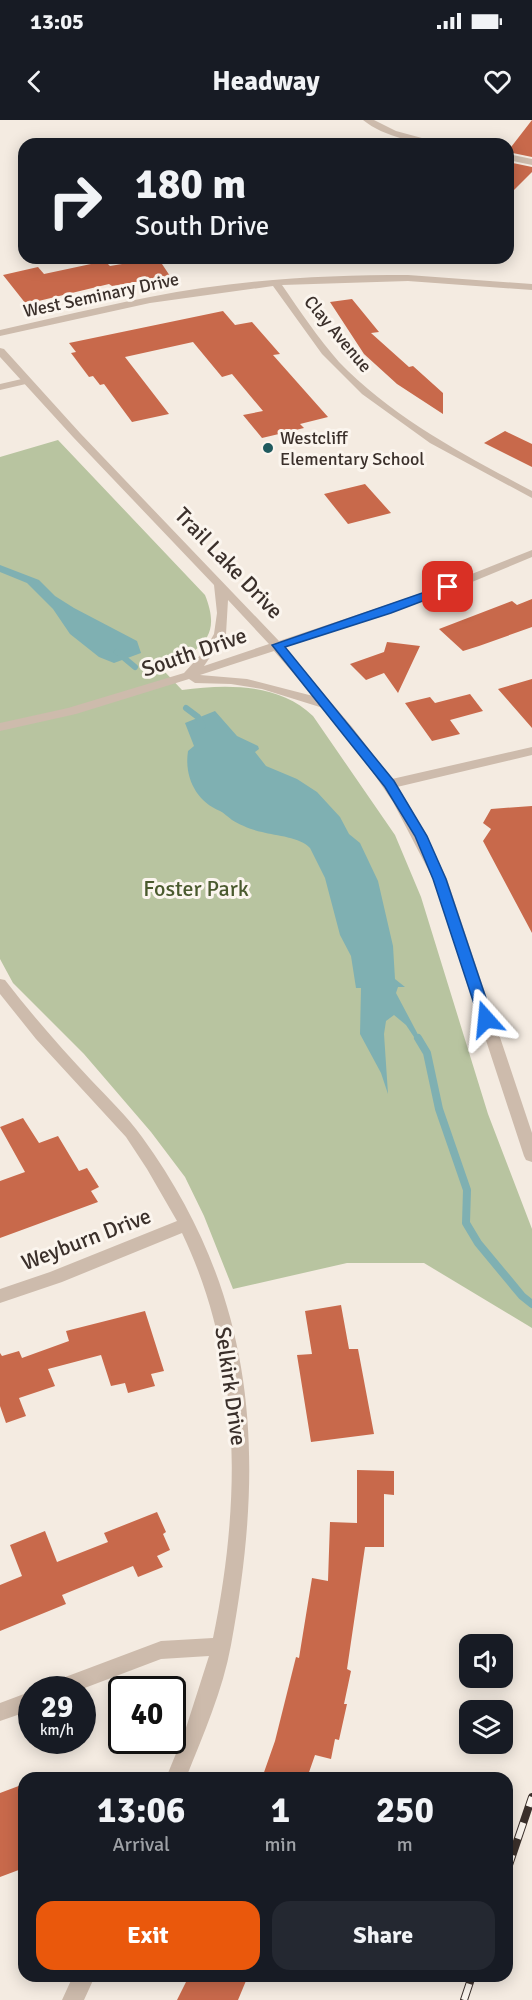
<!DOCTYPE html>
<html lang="en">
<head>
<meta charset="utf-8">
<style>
  body { margin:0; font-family:Signika,sans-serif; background:#242831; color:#f1f3f6; height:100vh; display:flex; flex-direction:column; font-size:22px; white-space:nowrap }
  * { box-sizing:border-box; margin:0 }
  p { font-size:20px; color:#9ea1a6 }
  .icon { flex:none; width:33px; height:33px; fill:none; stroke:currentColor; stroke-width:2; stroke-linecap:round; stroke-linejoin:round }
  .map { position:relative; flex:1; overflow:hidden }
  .drawer { position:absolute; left:18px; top:1652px; width:495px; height:210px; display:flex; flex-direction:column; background:#171b24; border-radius:18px; box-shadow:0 3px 15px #0003 }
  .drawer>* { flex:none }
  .banner { position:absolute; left:18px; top:18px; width:496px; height:126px; border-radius:18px; box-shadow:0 3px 15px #0003; background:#171b24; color:#f1f3f6; overflow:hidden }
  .controls { position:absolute; left:459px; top:1514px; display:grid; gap:12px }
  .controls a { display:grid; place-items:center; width:54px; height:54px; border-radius:12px; background:#171b24; box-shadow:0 3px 15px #0003; font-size:30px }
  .speed { position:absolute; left:18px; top:1556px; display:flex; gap:12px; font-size:30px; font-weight:700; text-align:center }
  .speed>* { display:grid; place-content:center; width:78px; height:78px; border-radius:50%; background:#171b24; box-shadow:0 3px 15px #0003; line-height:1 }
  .speed small { font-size:15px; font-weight:400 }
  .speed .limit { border:3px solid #111; border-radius:9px; background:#fff; color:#111 }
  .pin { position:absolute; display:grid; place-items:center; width:51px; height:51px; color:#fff; margin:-26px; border-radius:12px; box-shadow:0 3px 9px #0006 }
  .me { position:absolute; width:66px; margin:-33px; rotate:342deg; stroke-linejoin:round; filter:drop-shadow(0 0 4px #0008) }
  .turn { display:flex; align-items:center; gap:21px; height:126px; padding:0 18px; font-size:27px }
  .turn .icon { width:78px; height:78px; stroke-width:2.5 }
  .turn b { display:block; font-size:42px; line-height:51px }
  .eta { display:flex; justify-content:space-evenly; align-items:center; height:102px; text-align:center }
  .eta b { font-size:36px; font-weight:700; line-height:42px }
  .cta { display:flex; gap:12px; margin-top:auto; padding:12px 18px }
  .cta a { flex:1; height:69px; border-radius:18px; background:#ea580c; color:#fff; font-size:24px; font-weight:700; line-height:69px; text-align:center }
  .cta a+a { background:#242831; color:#f1f3f6 }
  .status { display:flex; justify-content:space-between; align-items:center; height:42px; padding:0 30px; background:#171b24; direction:ltr }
  .status svg { height:16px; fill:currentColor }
  header { display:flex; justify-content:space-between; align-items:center; height:78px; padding:0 18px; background:#171b24; font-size:27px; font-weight:700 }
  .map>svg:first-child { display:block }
</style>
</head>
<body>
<div class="status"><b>13:05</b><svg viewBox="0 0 49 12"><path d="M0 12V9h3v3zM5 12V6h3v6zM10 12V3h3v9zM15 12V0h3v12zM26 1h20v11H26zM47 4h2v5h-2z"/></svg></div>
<header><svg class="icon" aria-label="back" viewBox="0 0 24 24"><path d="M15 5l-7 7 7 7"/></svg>Headway<svg class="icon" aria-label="heart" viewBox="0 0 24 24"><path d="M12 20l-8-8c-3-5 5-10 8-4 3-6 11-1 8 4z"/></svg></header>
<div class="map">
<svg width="532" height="1880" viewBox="0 0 532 1880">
  <rect width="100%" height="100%" fill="#f4ebe1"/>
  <path fill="#b8c4a0" d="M58 320 205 475C224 522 195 528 165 552L182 570C226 564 279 563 313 596L395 715 421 777 488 994 532 1109V1208L424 1143H347L233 1169 204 1096 185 1057 151 1012 84 934 13 863 0 839V337Z"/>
  <path fill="#7fb0b2" d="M0 445 39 460 55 476 74 488 137 521 141 533 114 543 99 537 70 514 53 489 27 463 0 452Z
    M215 591 237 616 258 626 259 629 255 632 266 646 297 659 317 672 340 697 349 714 360 723 378 761 393 826 395 859 405 867H398L396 873 423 924 420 926 406 905 394 895 386 901 384 914 388 974 381 953 360 914 361 868H356L351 836 340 815 325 758 310 728C300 717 277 716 262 712 252 710 240 705 232 700 228 697 224 693 220 691 196 681 184 657 188 631L194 626 185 603Z"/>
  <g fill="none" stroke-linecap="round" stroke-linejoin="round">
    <path stroke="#7fb0b2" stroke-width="6" d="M117 532 135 547
      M186 588 198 597 203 606"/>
    <path stroke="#7fb0b2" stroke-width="8" d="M418 918 427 933 439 989 467 1070 466 1103 478 1123 522 1176 532 1184"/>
  </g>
  <path fill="#c8694b" d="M532 0V37L508 32V31Z
    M508 42 532 47V52L508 76Z
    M158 138 170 156 112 166 109 164 26 184 3 155 38 147 44 154 105 141 110 146Z
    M352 179 379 212 371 213 409 247 413 246 443 273V294L397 264 364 234 330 182Z
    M223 191 235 205 252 202 280 234 273 235 328 297 300 304 304 308 262 318 243 295 263 291 232 254 222 257 193 222 125 237 169 294 132 302 104 264 100 265 93 256 89 257 71 233 76 232 69 223Z
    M505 311 532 324V347L484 323Z
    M365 364 391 393 348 404 324 374Z
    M532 479V507L479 526 463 531 439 509 512 481 517 485Z
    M387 522 420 526 398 573 384 553 366 560 350 544 384 532Z
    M532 559V608L498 569Z
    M470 574 483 591 450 600 460 614 432 621 405 583 430 577 435 583Z
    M532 686V813L483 721 491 709 483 703 491 689Z
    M23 998 39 1023 58 1016 79 1051 87 1048 99 1067 91 1071 98 1082 0 1118V1061L25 1052 0 1007Z
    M341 1185 349 1229H358L374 1314 311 1322 297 1235 312 1234 305 1191Z
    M145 1191 164 1251 151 1254 155 1266 128 1273 125 1263 111 1266 101 1235 48 1249 55 1266 19 1278 26 1296 6 1303 0 1286V1233L2 1236 19 1231 22 1238 69 1221 66 1211Z
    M357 1350 394 1351V1375L384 1374V1427H365L347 1549 351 1551 344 1584H347L339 1620 335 1619 331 1639 315 1635 307 1658H262L275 1621 296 1537 299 1538 312 1458 328 1461 330 1402 357 1403Z
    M157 1392 166 1412 163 1414 170 1430 157 1436 163 1447 138 1457 133 1446 62 1475 66 1484 0 1511V1465L22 1456 10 1425 45 1411 57 1442 108 1422 104 1413Z
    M24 1664V1748L0 1757V1673Z
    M189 1856H248L238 1880H177Z"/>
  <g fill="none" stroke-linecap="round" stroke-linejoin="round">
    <path fill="#cdbbac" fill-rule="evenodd" d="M363 0H374L396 11 444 24C418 24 384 17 363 0Z
      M508 34 532 39V45L508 40Z
      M408 155 532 164V170L408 161 282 165C300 191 318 218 339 242 393 298 464 335 532 371V378L430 323 362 274 322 234 273 166 150 183 0 216V210C67 195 134 178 202 168 270 158 339 155 408 155Z
      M26 258 30 259V263L0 270V264Z
      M0 859 5 860C32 895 61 928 91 960 108 978 127 996 142 1017 258 1177 266 1337 231 1525 223 1570 203 1615 186 1658H166L184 1614 209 1536 161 1539 82 1569H49L52 1562 161 1521 213 1518C241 1383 243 1240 182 1113L62 1162 0 1183V1169L50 1152 177 1101 147 1049 126 1017 36 919 0 874Z
      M32 1571V1590L0 1601V1583Z
      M73 1856H95L84 1880H62Z"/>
    <path fill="#cdbbac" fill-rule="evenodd" d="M0 228 4 229 80 313 279 521 434 469 532 430V437L443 474 284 527 352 607 392 659 532 627V635L397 667 421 706 447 759 532 1013V1042L526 1040 524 1036 433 759 393 682 361 635 323 588 262 569 231 564 195 563 189 559 76 594 0 611V603L68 588 184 553 205 530 214 514 217 493 214 465 73 317 0 237ZM228 480 269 524 204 546 226 514ZM274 531 313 576 247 559 200 555Z"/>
    <g stroke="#3b302b" stroke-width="8">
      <path id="rail" d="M507 1751 532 1677
        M464 1880 472 1856"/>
    </g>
    <use href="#rail" stroke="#fbf5ee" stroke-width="6" stroke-dasharray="17" stroke-linecap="butt"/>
  </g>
  <path fill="#1a73e8" stroke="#114b97" stroke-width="1.5" d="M448 464 454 467 452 470 391 493 285 527 394 661 427 716 446 759 493 899 486 904 479 899 433 759 415 716 385 667 272 525Z"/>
  <circle fill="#1f5a5e" stroke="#fbf5ee" stroke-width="2" cx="268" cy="328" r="6"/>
  <g text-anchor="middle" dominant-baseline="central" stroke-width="6" stroke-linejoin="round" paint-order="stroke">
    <g font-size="18" fill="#3b302b" stroke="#fbf5ee">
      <text transform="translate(101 175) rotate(-12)">West Seminary Drive</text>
      <text transform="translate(338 214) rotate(50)">Clay Avenue</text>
    </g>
    <g font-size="18" fill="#3b302b" stroke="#fbf5ee" text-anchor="start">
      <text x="280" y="318">Westcliff<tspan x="280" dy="21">Elementary School</tspan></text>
    </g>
    <g font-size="22" fill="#3b302b" stroke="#fbf5ee">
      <text transform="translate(229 443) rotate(46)">Trail Lake Drive</text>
      <text transform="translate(194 532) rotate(-19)">South Drive</text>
      <text transform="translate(86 1119) rotate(-21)">Weyburn Drive</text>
      <text transform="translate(231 1266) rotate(82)">Selkirk Drive</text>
    </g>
    <g font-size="22" fill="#4a5a2e" stroke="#fbf5ee">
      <text x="196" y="768">Foster Park</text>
    </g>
  </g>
</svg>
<div class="controls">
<a><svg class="icon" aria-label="sound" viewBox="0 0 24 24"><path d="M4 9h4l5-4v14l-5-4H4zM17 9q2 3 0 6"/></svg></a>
<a><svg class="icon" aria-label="layers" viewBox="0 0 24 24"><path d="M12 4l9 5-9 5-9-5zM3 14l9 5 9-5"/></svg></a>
</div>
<div class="speed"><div>29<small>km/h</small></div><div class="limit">40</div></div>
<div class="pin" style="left:448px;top:467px;background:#d93025"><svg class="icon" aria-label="arrive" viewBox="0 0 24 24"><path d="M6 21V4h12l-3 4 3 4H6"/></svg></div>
<svg class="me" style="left:486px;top:899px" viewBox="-20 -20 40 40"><path d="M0-17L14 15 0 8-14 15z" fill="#1a73e8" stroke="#fff" stroke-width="4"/></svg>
<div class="banner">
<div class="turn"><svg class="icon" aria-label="right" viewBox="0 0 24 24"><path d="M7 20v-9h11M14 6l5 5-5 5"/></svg><div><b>180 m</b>South Drive</div></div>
</div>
<section class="drawer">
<div class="eta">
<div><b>13:06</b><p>Arrival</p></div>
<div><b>1</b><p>min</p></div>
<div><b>250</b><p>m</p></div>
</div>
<div class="cta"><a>Exit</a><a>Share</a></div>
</section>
</div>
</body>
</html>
